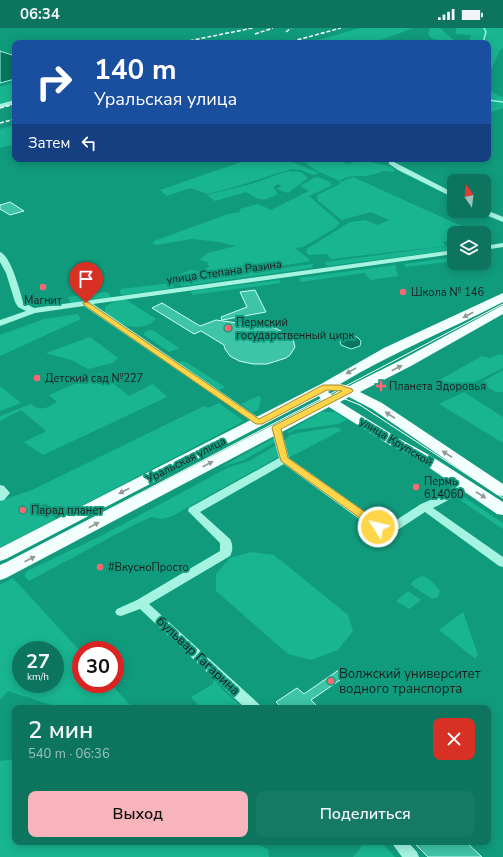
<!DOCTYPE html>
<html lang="ru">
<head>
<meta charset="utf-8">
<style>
  body { margin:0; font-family:"Nunito Sans",sans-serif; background:#167964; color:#f1f3f6; height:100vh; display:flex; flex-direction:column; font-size:15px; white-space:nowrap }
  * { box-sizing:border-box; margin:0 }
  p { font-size:13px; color:#9ac3bc }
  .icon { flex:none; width:22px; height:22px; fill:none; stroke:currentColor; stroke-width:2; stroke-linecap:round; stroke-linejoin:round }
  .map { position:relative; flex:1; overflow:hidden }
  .side { position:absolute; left:12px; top:677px; width:479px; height:140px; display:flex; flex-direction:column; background:#0d745e; border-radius:8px; box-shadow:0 2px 10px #0003 }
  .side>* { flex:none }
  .top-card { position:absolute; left:12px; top:12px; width:479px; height:122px; border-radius:8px; box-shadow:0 2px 10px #0003; background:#1a4fa0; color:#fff; overflow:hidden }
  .needle { width:26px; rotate:346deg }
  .buttons { position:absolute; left:447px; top:146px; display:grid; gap:8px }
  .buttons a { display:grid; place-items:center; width:44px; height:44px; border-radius:8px; background:#0d745e; box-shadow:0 2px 10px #0003; font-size:20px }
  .speed { position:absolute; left:12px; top:613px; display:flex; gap:8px; font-size:20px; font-weight:700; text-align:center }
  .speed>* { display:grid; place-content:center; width:52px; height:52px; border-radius:50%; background:#0d745e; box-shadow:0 2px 10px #0003; line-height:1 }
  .speed small { font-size:10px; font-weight:400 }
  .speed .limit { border:6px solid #d22; background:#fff; color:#111 }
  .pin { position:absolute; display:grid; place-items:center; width:34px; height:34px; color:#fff; margin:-41px -17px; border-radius:50% 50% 50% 0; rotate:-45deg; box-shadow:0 0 4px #0007 }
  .pin .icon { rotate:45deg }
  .me { position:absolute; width:44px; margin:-22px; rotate:305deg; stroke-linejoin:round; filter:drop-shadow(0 0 3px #0008) }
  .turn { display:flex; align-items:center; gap:14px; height:84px; padding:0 16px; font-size:18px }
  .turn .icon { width:52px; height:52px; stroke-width:2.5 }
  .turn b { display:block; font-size:28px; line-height:34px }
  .then { display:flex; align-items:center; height:38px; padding:0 16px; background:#0003; gap:8px; font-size:15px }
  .round { display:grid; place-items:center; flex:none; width:42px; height:42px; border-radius:8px; background:#167964 }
  .head { display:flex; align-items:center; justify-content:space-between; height:68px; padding:0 16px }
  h1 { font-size:24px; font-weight:600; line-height:30px }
  .action { display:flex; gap:8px; margin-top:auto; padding:8px 16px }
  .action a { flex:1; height:46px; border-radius:8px; background:#f7b4bb; color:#111; font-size:16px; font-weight:600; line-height:46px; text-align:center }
  .action a+a { background:#167964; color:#f1f3f6 }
  .status { display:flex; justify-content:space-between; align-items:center; height:28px; padding:0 20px; background:#0d745e; direction:ltr }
  .status svg { height:11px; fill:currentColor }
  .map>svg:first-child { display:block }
</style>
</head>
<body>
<div class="status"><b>06:34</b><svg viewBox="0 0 49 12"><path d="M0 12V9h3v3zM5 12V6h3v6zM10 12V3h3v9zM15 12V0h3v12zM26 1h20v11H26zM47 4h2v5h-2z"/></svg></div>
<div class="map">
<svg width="503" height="829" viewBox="0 0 503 829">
  <rect width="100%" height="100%" fill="#119b7d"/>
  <path fill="#19b591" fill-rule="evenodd" d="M360 0H413L384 11 364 15H308Z
    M430 0H440L456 14 437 15 438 12 432 11 428 6Z
    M456 0H503V20L500 22 488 48V15H461L470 11 471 7 456 6Z
    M15 54V73L0 77V59Z
    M488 61 499 68 503 69V80L491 84 488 83Z
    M15 97V116L0 120V101Z
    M250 131H285L319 145 313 147 301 142 291 141 238 158 208 166 190 160 167 168 160 162Z
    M301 131H329L349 136 361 132 390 138 395 142 393 144C381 142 382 144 371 147 361 150 350 145 340 153L315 142Z
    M288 143 301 144 308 150 288 165 277 161 282 158 278 156 273 159 278 166C262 174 261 173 246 164L215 173 207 167 251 156Z
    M318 149 330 154 331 158 309 168 339 194V196L336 198 337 199 303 219 295 220 310 232 306 234 169 253 177 247 191 242 199 243 209 239 207 234 200 232 207 225 236 218 219 214 192 211 156 217 152 215 154 213 228 186 240 184V181L258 176 271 182 309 163 300 158 314 150Z
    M353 149 477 205H454V212L443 214 446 218 331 231 327 226 309 227 306 224 308 220 350 194 365 192 378 197 389 192 371 184 342 192 318 173 317 167 340 156V154Z
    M454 217V221L452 222 328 238 325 236 326 234Z
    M454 229V233L406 239 404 236Z
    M313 236 312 240 183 258 178 256 177 254Z
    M395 237 397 241H395L399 248 370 252 365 245 300 254 299 250Z
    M279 252 281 255 192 267 191 263Z
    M170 255 174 258 173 260 123 267 119 265 121 261Z
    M107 264 111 269 109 270 70 275 68 269Z
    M125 271 156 291C141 306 118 298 105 284V279C111 274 118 272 125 271Z
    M78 286 81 291 0 328V307L44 291Z
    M149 302 154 303 179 320 169 324 144 307V305Z
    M90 309 118 330 113 335 88 341 71 332 46 325Z
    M499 326 503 327V340L473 355 465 362 439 352 482 328 490 330Z
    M181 333 186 334 225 359 219 362 180 337 179 335Z
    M503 342V364H496L480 355Z
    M100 345 129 368 153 356 167 369 43 427 24 414 45 404V402L21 382 0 393V388L31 376C41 384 47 380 57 374L49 367Z
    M0 358 21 375 0 383Z
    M464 364 503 389V415L439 376Z
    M258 368 261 370 258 382 252 384 241 376Z
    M219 375 244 393 62 488 45 475 41 477 56 491 0 519V473L32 462 204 378 208 380Z
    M321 384H335L347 392 338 396 294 402 289 405 287 404Z
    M336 399 342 402 286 431 283 414 290 407 298 405Z
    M274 410 277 413 244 432 221 439Z
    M278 416 280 428 172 488 162 491 151 489 126 501 29 553 24 548 27 543 103 507 229 439 250 433Z
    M461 467 503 495V501L457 470Z
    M251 524 274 527 348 587 353 603 338 622 311 632 288 626 216 563V546L230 530Z
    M422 548C429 550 436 557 440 563L438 569 432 571 411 557 413 553Z
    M13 550 81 624V656H111L133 680H61L8 663 0 672V557ZM21 622H55V656H21Z
    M408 563 421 572 409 581 396 573Z
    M463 584 478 627 475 630 473 629 439 602Z
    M213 651 225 664 243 680H201L191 669 213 656Z
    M15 731V814H252L268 821 269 829H0V733Z
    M365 814H381L395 829H353Z"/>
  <path fill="#0a7660" stroke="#97f7e0" d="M0 23 15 28V51L0 55Z
    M350 308 357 309 361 313 360 318 351 321 341 317 340 313 341 311Z"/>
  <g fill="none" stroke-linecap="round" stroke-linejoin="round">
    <path stroke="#97f7e0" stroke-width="1.5" d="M483 15 486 4 484 0
      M488 72 503 74"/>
  </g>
  <path fill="#3ec4a6" stroke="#cdfef2" d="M10 174 24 183 10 187 0 181V177Z
    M255 262 266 284 222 292 221 289 247 279 240 264Z
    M162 275 200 298 216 292 275 300 285 305 293 311 295 319 290 327 286 330 267 336H253L239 333 230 328 225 321 224 317 201 303 194 306 152 280Z
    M343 639 350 645 311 672 319 680H282L276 674 297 660 304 666Z
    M413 814H466L482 829H428Z"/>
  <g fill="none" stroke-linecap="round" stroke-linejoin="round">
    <path fill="#a5f4e2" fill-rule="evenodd" d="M15 72V76L0 80V76Z
      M388 131H394V134L454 165V170L398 142 389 136Z
      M484 181 503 189V194L481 185 480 183H484Z
      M503 215V219L484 222V218Z
      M454 222V226L93 276 262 392 264 394 262 396H256L84 278 35 285 0 298V292L26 283 18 279 15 274 6 245 0 234V224C11 228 20 263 23 274L34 280Z
      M276 397 281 400 289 430 381 495 390 496 421 476 447 465 458 453H466L467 455C458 468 447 473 433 480L503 529V539L499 538 425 484 396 503 392 504 374 502 284 436 200 484 230 511C233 516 233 523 230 528L149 576 259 676 261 680H245L140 581 121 588 117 587 115 584 117 581 137 572 220 523V515L188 483 189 480 279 430 271 400Z
      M0 457 4 458 10 465 4 472 0 473Z
      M391 814H408L417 824 419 829H402Z"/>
    <path fill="#f2fffd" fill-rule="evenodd" d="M503 265V274C449 302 393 324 340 356L349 358 401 332 503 277V286L411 338 360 364 382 375 503 456V468L497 467 372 381 349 369 340 374 398 410 431 428 503 474V487L497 486 421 434 388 416 329 379 6 550 0 552V538L321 372 319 368 6 531 0 533V520L321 356 384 320ZM336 359 338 363 332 367 328 364Z"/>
    <path stroke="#fff" stroke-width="1" d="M326 370 345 371 360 377 503 470
      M2 537 503 276"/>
    <path stroke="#fff" stroke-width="1.5" d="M0 538 4 536"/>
    <path stroke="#fff" stroke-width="1.5" stroke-dasharray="4 2" stroke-linecap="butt" d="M286 4 291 0
      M255 6 273 0
      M178 15 253 0
      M286 15 341 0
      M0 80 15 76
      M0 95 15 91"/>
  </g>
  <defs><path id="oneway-solid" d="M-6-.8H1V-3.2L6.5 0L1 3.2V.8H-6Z"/></defs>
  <g fill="#929998">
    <use href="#oneway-solid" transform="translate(468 287) rotate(153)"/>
    <use href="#oneway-solid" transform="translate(397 340) rotate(-28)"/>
    <use href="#oneway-solid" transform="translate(351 343) rotate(149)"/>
    <use href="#oneway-solid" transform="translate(390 387) rotate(-147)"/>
    <use href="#oneway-solid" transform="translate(447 426) rotate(-147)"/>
    <use href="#oneway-solid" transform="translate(208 436) rotate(-28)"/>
    <use href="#oneway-solid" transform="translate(124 463) rotate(153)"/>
    <use href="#oneway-solid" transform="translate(481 467) rotate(33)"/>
    <use href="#oneway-solid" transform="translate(94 497) rotate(-28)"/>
    <use href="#oneway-solid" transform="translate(30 531) rotate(-27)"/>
  </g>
  <path fill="#ffd54a" stroke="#a68a30" d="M86 273 259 391 323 357H340L352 361 353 363 352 364 281 401 288 430 382 496 383 499 382 501H375L281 433 272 400 273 398 342 363 327 362 262 396H256L84 277 83 275Z"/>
  <g fill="#ff6872" stroke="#119b7d" stroke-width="1.5">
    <circle cx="43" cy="259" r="4"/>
    <circle cx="403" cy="264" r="4"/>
    <circle cx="228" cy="300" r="4"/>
    <circle cx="37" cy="350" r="4"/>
    <path d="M379 352h4v4h4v4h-4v4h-4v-4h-4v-4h4z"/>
    <circle cx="416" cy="459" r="4"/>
    <circle cx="23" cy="482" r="4"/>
    <circle cx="100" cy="539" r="4"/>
    <circle cx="331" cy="653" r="4"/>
  </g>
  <g text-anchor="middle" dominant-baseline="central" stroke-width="4" stroke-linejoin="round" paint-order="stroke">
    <g font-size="11" fill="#1d1d1d" stroke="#119b7d">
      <text transform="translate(224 244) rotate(-8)">улица Степана Разина</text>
      <text transform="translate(396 414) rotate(31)">улица Крупской</text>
      <text transform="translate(186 432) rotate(-27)">Уральская улица</text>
    </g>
    <g font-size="11" fill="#1d1d1d" stroke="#119b7d" text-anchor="start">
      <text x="411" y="264">Школа № 146</text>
      <text x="43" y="272" text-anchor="middle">Магнит</text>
      <text x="236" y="294">Пермский<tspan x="236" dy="13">государственный цирк</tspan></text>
      <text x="45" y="350">Детский сад №227</text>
      <text x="389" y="358">Планета Здоровья</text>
      <text x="424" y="453">Пермь<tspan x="424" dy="13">614060</tspan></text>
      <text x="31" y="482">Парад планет</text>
      <text x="108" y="539">#ВкусноПросто</text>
    </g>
    <g font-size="13" fill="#1d1d1d" stroke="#119b7d">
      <text transform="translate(198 628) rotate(43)">бульвар Гагарина</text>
    </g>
    <g font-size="13" fill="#1d1d1d" stroke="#119b7d" text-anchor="start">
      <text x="339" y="646">Волжский университет<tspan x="339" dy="15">водного транспорта</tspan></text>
    </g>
  </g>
</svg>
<div class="buttons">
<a><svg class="needle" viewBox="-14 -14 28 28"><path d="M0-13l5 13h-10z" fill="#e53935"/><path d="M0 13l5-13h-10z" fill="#9ac3bc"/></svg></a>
<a><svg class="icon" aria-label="layers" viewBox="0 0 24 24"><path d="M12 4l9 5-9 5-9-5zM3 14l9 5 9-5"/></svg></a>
</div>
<div class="speed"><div>27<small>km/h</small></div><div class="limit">30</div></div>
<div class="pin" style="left:86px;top:275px;background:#d93025"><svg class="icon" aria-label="arrive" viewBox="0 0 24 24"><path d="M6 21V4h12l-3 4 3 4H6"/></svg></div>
<svg class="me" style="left:378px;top:499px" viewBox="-20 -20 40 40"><circle r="17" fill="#ffd54a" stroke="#fff" stroke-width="3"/><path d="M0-11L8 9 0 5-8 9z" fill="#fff"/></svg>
<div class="top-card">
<div class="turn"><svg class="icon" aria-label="right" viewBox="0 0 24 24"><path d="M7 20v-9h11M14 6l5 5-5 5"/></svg><div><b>140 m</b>Уральская улица</div></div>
<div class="then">Затем<svg class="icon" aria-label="left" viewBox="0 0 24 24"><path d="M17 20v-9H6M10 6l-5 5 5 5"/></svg></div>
</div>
<section class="side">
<div class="head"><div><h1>2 мин</h1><p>540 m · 06:36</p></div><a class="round" style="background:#d93025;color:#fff"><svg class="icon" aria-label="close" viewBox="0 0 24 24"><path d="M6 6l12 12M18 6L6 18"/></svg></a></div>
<div class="action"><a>Выход</a><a>Поделиться</a></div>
</section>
</div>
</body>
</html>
